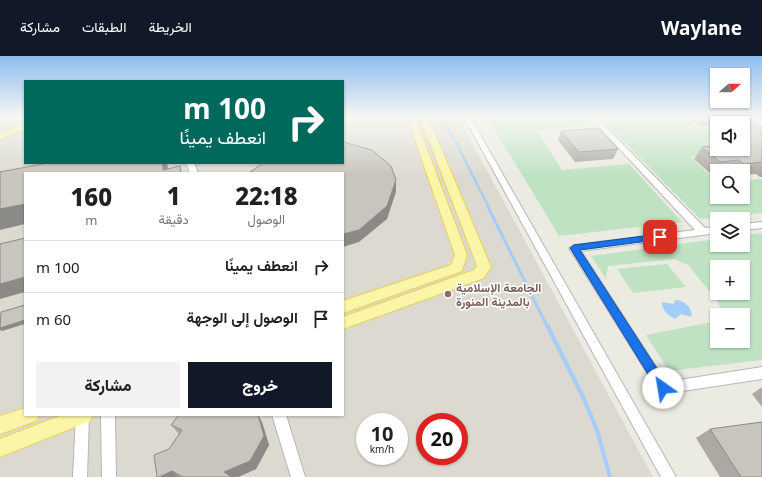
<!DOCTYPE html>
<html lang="ar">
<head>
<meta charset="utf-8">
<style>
  body { margin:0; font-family:"Noto Sans",Vazirmatn,sans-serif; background:#f2f2f2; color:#202124; direction:rtl; height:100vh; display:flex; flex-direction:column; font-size:15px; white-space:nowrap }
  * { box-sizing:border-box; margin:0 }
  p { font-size:13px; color:#757577 }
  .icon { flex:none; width:22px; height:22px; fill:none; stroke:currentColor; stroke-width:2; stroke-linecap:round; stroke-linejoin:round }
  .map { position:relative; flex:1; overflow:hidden; direction:ltr }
  .side { position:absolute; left:24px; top:116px; width:320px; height:244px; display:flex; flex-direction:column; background:#fff; border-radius:0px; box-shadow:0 1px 3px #0004; direction:rtl }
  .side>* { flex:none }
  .guide { position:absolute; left:24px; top:24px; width:320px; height:84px; border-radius:0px; box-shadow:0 1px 3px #0004; direction:rtl; background:#00695c; color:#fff; overflow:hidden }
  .needle { width:26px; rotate:70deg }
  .buttons { position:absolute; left:710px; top:12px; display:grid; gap:8px }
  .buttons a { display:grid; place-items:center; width:40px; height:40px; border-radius:0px; background:#fff; box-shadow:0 1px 3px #0004; font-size:20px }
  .speed { position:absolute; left:356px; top:357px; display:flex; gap:8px; font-size:20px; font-weight:700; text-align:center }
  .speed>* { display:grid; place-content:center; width:52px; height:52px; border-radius:50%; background:#fff; box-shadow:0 1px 3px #0004; line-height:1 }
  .speed small { font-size:10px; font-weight:400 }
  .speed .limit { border:6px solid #d22; background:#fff; color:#111 }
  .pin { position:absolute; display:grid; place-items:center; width:34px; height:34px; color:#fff; margin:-17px; border-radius:8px; box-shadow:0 2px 6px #0006 }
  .me { position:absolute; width:44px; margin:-22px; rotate:328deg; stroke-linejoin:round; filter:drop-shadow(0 0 3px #0008) }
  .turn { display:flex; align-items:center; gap:14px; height:84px; padding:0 12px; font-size:18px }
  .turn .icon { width:52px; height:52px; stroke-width:2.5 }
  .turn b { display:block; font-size:28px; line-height:34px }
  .eta { display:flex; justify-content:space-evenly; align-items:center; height:68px; text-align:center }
  .eta b { font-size:24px; font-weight:800; line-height:28px }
  .action { display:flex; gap:8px; margin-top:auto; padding:8px 12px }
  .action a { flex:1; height:46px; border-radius:0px; background:#111827; color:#fff; font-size:16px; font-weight:800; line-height:46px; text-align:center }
  .action a+a { background:#f2f2f2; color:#202124 }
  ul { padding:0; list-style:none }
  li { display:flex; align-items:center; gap:12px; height:52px; padding:0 12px; border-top:1px solid #e0e0e0 }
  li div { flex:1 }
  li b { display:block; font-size:15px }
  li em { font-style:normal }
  header { display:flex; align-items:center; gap:24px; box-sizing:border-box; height:56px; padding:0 20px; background:#111827; color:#fff }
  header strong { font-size:19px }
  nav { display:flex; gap:22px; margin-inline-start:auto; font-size:14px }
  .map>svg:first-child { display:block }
</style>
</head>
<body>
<header>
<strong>Waylane</strong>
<nav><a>الخريطة</a><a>الطبقات</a><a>مشاركة</a></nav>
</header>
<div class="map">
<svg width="762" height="421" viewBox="0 0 762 421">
  <rect width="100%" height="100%" fill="#ecebe2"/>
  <path fill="#dcdad0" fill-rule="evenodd" d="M0 61H25V107H343V61H458L653 421H0ZM25 117H343V359H25ZM365 366H399V400H365ZM425 366H459V400H425Z"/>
  <path fill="#bfe3c2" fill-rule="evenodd" d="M487 61H583L591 70 536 74 562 114 629 108 682 166 559 180Z
    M600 61H684L700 74H712L717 79V93L705 100 691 101 712 121H717V141H743V124L762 123V157L700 163Z
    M762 177V304L669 315 646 279 717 265V285H743V259H722L718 246 688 209 674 203 608 210 606 223 591 200 717 183V189H743V179ZM717 211H743V237H717Z
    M667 208 686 231 633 237 617 213Z"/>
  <path fill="#a4cdfa" d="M675 244C684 244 691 251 692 259L691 261 681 258 675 263C668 259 662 255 662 246L674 248Z"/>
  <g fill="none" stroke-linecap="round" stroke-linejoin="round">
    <path stroke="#a4cdfa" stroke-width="2.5" d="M441 61 455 84 489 152"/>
    <path stroke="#a4cdfa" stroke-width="3" d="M488 151 547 270"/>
    <path stroke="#a4cdfa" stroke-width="4" d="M547 269 584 343 597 374 610 421"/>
    <g stroke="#b4b7bc" stroke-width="2">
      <path id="minor" d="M464 61H470L676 421H661Z
        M590 61H596L705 172 717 171V177L581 195 666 326 762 311V323L663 338 659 336 569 192 574 189 695 174Z
        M186 107H194L198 117H190Z
        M762 166V172L743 174V168Z
        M76 359 89 360 87 421H73Z
        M101 359H115L116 421H102Z
        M272 359H286L305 421H291Z"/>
    </g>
    <g stroke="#eacf5d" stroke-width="2">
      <path id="major" d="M407 61H415L467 199 462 215 343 257V245L451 209 455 199Z
        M420 61H428L491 211 484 222 343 273V261L474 214 477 210Z
        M25 67V73L0 83V77Z
        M25 352V359H39L36 365 0 378V360Z
        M62 359H93L90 365 0 401V383Z"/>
    </g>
    <use href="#minor" fill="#fff" fill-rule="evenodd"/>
    <use href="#major" fill="#fbf5a8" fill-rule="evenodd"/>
  </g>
  <path fill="#aca9a4" d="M686 61H747H746L762 72V121H760L756 118 743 119V115H717V117L711 118 694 103 702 91 713 90 716 86H717V93H743V67H717V76L710 70 700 71Z
    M561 75 618 93 613 103 575 106 558 84Z
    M762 331V351L752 338Z
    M179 359H258L262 366 269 389 256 413 238 421H157L169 393 179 378 171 369Z
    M710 373 762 421H720L696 382Z"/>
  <path fill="#8c8a86" d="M162 107H167L169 117 163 114Z
    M396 124V136L387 163 359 186 343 191V178Z
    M25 148V168L0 174V153Z
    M25 221V236L0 243V228Z
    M25 264V268L2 275 0 274V272Z
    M258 359 262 366 269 389 256 413 238 421H228L224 416Z
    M172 415 179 421H159Z"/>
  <path fill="#c8c5bf" stroke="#8c8a86" d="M720 61H745L762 72V106L744 108 738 104 720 106 702 91 717 90V93H743V67H729Z
    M598 72 618 93 579 96 561 75Z
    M343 86 372 94 391 110 396 124 387 150 359 174 343 178V117H250V116L263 107H343Z
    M48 107H162L163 114 180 110 181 117H25V148L0 153V116Z
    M25 182V221L0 228V188Z
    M25 249V264L0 272 1 256Z
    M179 359H258L264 380 250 405 224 416 232 421H183L172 415 159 421H157L154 399 169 393 182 374 171 369Z
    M762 366V421H741L710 373Z"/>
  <linearGradient id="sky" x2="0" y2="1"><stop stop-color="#8dbeef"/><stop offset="0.51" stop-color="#f6f6f2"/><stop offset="1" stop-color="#f6f6f2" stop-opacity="0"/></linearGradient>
  <rect width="762" height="120" fill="url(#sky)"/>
  <path fill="#1a73e8" stroke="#114b97" d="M660 178 663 179 664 181 663 183 580 194 667 328 669 332 667 336 663 338 659 336 570 192 574 189Z"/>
  <circle fill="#8d6e63" stroke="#fff" stroke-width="1.5" cx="448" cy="238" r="4"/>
  <g text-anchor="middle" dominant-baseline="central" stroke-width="3" stroke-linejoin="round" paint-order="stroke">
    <g font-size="12" font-weight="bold" fill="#785e54" stroke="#fff" text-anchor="start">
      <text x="456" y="231">الجامعة الإسلامية<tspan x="456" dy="14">بالمدينة المنورة</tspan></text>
    </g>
  </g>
</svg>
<div class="buttons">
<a><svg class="needle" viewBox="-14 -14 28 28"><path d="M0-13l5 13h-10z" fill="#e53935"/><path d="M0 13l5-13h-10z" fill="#757577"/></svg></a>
<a><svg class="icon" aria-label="sound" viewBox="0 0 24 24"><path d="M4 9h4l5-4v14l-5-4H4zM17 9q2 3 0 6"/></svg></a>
<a><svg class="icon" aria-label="search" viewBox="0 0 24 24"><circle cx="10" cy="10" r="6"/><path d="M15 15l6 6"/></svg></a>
<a><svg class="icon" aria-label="layers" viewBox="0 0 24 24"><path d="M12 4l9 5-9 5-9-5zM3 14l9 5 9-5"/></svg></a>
<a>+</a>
<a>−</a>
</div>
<div class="speed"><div>10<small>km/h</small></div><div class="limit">20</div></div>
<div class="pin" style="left:660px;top:181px;background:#d93025"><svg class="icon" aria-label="arrive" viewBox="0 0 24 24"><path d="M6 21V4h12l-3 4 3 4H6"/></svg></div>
<svg class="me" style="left:663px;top:332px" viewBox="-20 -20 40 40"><circle r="19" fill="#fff"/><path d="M0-13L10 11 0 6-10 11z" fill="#1a73e8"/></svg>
<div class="guide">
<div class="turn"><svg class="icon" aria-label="right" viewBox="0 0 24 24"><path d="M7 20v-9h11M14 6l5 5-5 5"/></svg><div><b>100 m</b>انعطف يمينًا</div></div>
</div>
<section class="side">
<div class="eta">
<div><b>22:18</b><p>الوصول</p></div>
<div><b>1</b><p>دقيقة</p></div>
<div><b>160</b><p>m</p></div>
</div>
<ul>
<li><svg class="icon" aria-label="right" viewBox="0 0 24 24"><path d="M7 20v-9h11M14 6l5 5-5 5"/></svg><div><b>انعطف يمينًا</b></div><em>100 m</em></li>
<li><svg class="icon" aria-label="arrive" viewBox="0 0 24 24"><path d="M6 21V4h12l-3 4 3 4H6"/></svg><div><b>الوصول إلى الوجهة</b></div><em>60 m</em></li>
</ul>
<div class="action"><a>خروج</a><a>مشاركة</a></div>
</section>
</div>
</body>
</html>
